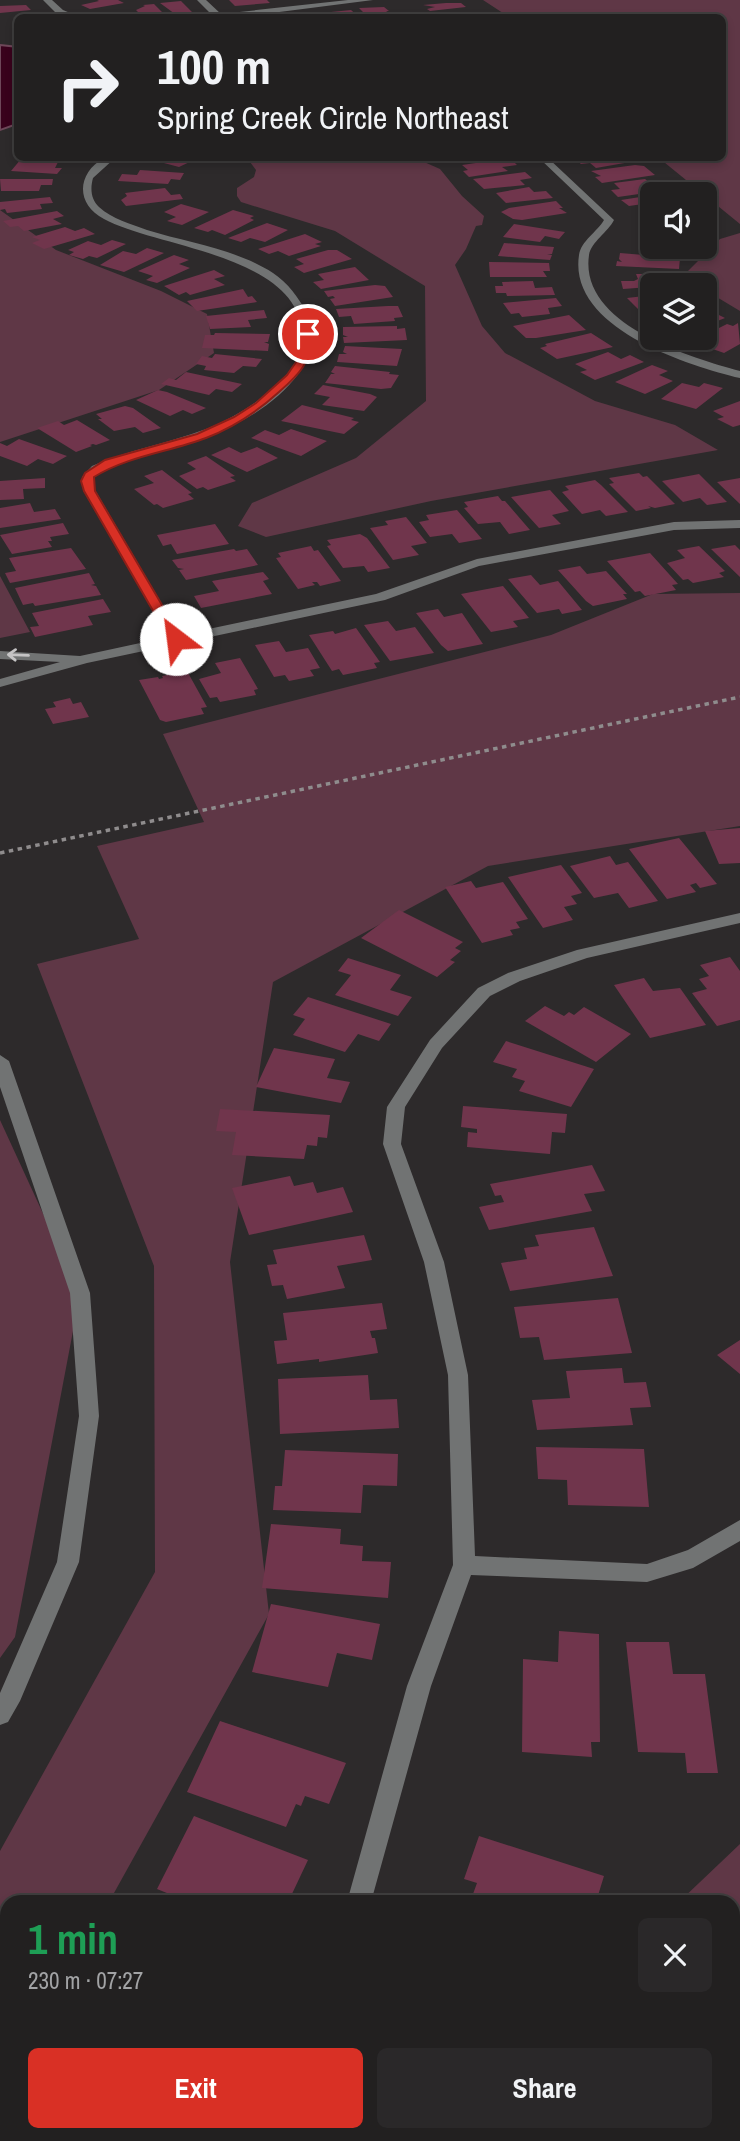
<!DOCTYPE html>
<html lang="en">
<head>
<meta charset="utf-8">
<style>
  body { margin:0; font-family:"Archivo Narrow",sans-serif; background:#2a2829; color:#f1f3f6; height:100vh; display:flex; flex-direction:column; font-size:26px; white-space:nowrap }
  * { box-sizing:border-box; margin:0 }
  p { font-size:23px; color:#a2a3a5 }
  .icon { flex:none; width:38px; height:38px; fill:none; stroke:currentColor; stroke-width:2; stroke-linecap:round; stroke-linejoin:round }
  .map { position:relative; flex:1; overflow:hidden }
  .panel { position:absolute; left:0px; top:1895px; width:740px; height:247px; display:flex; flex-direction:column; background:#222020; border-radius:21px 21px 0 0; box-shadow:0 4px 10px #0003,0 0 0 2px #3f3e3e }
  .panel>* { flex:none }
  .top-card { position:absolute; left:14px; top:14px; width:712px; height:147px; border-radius:10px; box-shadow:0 4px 10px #0003,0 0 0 2px #3f3e3e; background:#222020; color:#f1f3f6; overflow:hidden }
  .buttons { position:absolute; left:640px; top:182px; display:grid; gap:14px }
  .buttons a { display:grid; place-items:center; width:77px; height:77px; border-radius:10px; background:#222020; box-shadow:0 4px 10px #0003,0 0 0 2px #3f3e3e; font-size:35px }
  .pin { position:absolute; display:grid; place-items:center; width:60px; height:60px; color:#fff; margin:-30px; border:4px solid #fff; border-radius:50%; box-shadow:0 2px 7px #0007 }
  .me { position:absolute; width:77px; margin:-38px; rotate:330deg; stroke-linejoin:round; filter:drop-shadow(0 0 5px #0008) }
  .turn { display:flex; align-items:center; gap:24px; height:147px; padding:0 28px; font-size:32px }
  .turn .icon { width:91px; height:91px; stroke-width:2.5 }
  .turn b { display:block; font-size:49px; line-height:60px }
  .round { display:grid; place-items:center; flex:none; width:74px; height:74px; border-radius:10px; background:#2a2829 }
  .headline { display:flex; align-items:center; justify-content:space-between; height:119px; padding:0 28px }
  h1 { font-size:42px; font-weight:700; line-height:52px; color:#1e9e55 }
  .action { display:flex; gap:14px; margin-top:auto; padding:14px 28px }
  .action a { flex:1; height:80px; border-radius:10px; background:#d93025; color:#fff; font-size:28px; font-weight:700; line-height:80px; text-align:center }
  .action a+a { background:#2a2829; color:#f1f3f6 }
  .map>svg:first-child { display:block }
</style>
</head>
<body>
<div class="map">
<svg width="740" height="2141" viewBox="0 0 740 2141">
  <rect width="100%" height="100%" fill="#2d2a2b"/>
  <path fill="#5f3746" d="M483 0H740V224L659 158H723V18L509 17Z
    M250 158H415L440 169 462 196 484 216 482 225 476 226 466 249 455 265 482 326 505 353 595 401 675 425 718 450 431 501 266 537 238 526 252 503 356 458 426 401 425 286 335 231 241 202 237 196V188L254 177 256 170 250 162Z
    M0 210 56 250 161 291 207 314 214 353 159 390 0 442Z
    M740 233V311L705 290V285H698L683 276 720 239Z
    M0 576 30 632 0 638Z
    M740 593V826L488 866 273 982 230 1262 269 1614 109 1902H7V2086L0 2098V1851L155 1572 154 1266 37 964 139 939 97 846 204 822 163 734 551 635 653 594Z
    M0 1120 80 1294 15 1637 0 1658Z
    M740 1844V2141H544L547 2135H733V1902H679Z"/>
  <path fill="#39021c" stroke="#6e4759" stroke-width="2" d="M0 45 18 47 17 124 0 130Z"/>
  <path fill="#70354c" d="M97 0H118L124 3 90 9 81 5 99 1Z
    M229 0H267L270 3 235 6Z
    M181 1 192 12 175 14 160 3Z
    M446 3H461L466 7 430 11 427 9 435 7 423 5Z
    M154 4 164 14 142 16 136 10 145 6 143 5Z
    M26 5 31 10 0 13V6Z
    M384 7 389 11H386L396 17 369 18 359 8Z
    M351 10 360 18H336L331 12Z
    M145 158H198L179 167Z
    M510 158 517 165 502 167 508 171 469 177 463 171 468 170 462 165Z
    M574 158H632L636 161 596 168 590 163 581 164Z
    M21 159 58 162 55 168H62L57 174 11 171Z
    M635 165 644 166 655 175 602 183 595 177 601 176 591 171Z
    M140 170 184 173 180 180 171 179 168 184 118 181 122 174 137 175Z
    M525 172 532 178 520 180 525 185 484 189 473 179Z
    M0 179H53L52 185H41L39 191H1Z
    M645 179 660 191 618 197 611 190 620 189 614 183Z
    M529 187 534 192 546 191 553 198 506 203 496 193Z
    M165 188 171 195 180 194 183 199 126 206 121 200 127 196 125 193Z
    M653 195V209H650L643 204 629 206 621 200Z
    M50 197 53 203 40 204 42 209 7 213 5 209 0 210V202Z
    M556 201 563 208H559L567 213 522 220 513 219 501 212 509 208Z
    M181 204 209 212 182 225 167 221 176 217 164 212Z
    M233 210 254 216 250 218 254 220 225 235 212 230 208 232 194 228Z
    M57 211 64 216 53 219 62 224 24 231 18 226 10 227 3 221Z
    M267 223 288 230 265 242 250 238 241 242 228 238Z
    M514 224 565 232 559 239 545 236 540 242 503 237Z
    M65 227 75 231 84 228 95 234 44 249 32 243 40 240 32 237Z
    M305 234 322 242 315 244 321 246 289 256 278 251 269 254 258 249Z
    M112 240 126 244 97 258 89 256 83 259 69 255 74 252 68 250 88 241 101 245Z
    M504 243 554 247 552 254H547L552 255 550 260 498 256Z
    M147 248 164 253 124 272 100 265 123 251 136 254Z
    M328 250H337L352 259 304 273 294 267 304 264 296 259Z
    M620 253 680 258 679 269 616 266 617 261 622 262 619 259Z
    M174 255 189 260 179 264 190 268 157 283 146 280 153 276 138 271Z
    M489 262 549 263 550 271H543L547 277H490Z
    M355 267 369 280 321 289 313 282 324 280 318 274Z
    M214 270 225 276 214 279 225 285 190 295 186 292 179 295 164 286Z
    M636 274H673L677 285 623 289 621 281H634L638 279Z
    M533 281 535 288 552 287 555 295 507 296 506 293H496L495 286H503L502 282Z
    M375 285 385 286 393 297 335 306 330 299 335 298 333 296 328 297 324 291Z
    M243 289 248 297 252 296 257 302 197 311 187 301Z
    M653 295V311L641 312 627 298Z
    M556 298 562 306 548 308 550 314 522 317 519 313 511 314 503 303Z
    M388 306H398L403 317 394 318 395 321 354 324 351 316 339 317 336 309Z
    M705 308 725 318 705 326Z
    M264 310 267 318 248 320 251 327 210 329 206 316Z
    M569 315 586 330 536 338H526L513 326Z
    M738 323 740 344 724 353 707 347 716 343 705 339V335L727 324 733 326Z
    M397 326V329L405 328 407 340 344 343 343 337H348L343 335V327Z
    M215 333 270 334 268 342H264L269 344 268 351 202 348 205 335H214Z
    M591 333 613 347 557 359 540 348 547 346 545 344Z
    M345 346 402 349 397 366 337 362 339 354H347L343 352Z
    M608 352 621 359 630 355 644 362 595 380 580 372 587 370 575 364Z
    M215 354 262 359 256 367 243 366 234 373 204 370 206 366 196 364 202 356 212 358Z
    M652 365 668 371 659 375 673 381 645 394 615 382Z
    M335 366 390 372 389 374 399 375 391 388 381 389 325 383 331 374H335L331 372Z
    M186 372 242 384 232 392 216 389 209 395 161 384 169 378 176 380Z
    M682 383 699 387 704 383 723 388 696 409 661 399Z
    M323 385 370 394 377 397 364 411 322 405 330 397 314 394Z
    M158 390 167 392 206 408 192 414 183 410 170 416 136 400Z
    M740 401V425L733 427 717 419 724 417 713 411Z
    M302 405 354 418 351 420 359 422 344 434 281 421Z
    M125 406 133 408 161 428 143 433 135 427 114 431 98 419H102L96 414Z
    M77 420 110 440 96 445 93 444 90 445 92 446 76 452 37 428 58 421 64 425Z
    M291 429 327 441 301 456 251 438 265 430 279 435Z
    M19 439 67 456 53 464 38 459 27 466 0 456V443L7 446Z
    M229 447 241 453 257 447 278 458 247 472 211 455Z
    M206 456 235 476 230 477 236 481 208 490 203 487 197 489 179 476 196 469 187 463Z
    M162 470 192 493 188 494 194 499 163 508 157 504 154 505 134 489 154 483 144 476Z
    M639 473 643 477 647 476 675 504 655 508 648 506 651 508 636 511 609 484 614 483 609 478Z
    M699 474 727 502 707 505 700 498 683 502 662 481Z
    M45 478V488L23 489 24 499 0 500V481Z
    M740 478V504L717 482Z
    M595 480 601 485 628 512 606 516 600 510 582 514 562 492 569 490 565 486Z
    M550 490 569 511 552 515 561 524 539 528 511 497Z
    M498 496 502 501H505L530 530 509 534 500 522 478 524 464 508 468 507 464 502Z
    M30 503 34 512 55 509 61 519 0 528V508Z
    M457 510 482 539 459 543 452 534 430 537 419 522 429 520 426 515Z
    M406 517 427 543 411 546 419 555 393 560 370 528 388 525 385 521Z
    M63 523 69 534 50 537 52 541H48L52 547 12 554 0 535Z
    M215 524 229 544 177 554 171 544 163 546 157 535Z
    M360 534 367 538 390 568 368 572 364 566 343 568 327 546 331 545 327 540Z
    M735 545 740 550V577L711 549Z
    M311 546 314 551 318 550 341 581 320 586 317 582H312L315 585 298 589 276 558 281 557 278 553Z
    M699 546 725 571 719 573 724 577 693 583 688 579 683 580 667 563 685 558 677 550Z
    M71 548 86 569 10 583 5 573 16 571 9 558Z
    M234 549 236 551 247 549 258 565 186 580 179 570 184 569 178 568 172 560Z
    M650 553 678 584 672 585 676 590 645 596 640 591 635 592 607 561Z
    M580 566 587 574 606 571 627 594H623L627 599 593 606 586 601 558 570Z
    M263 572 269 579 263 581 272 594 201 608 194 596 219 591 212 581Z
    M89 573 95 584 91 585 96 586 101 595 35 606 33 603 23 605 15 588Z
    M531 575 540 585 558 581 582 610 562 614 559 609 537 613 508 579Z
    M503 586 529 618 513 621 518 627 491 632 461 594Z
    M103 599 111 612 88 616 93 625 35 637 30 627 39 626 32 613Z
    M438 609 444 617 462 613 483 644 448 651 441 645 416 613Z
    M388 621 396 631 415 627 434 653 390 661 364 625Z
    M356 628 380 662 374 663 377 668 343 675 339 669 332 671 309 635 333 631 335 634Z
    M279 641 286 652 308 648 320 668 310 670 314 676 289 681 285 675 274 677 255 645Z
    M240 658 258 689 254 690 256 695 220 702 217 697 210 698 199 679 221 673 215 663Z
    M187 671 207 707 201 708 204 714 166 722 160 720 139 680 158 677 159 679 163 678 162 676Z
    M70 698 73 704 81 702 89 717 53 724 45 709 56 707 53 702Z
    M740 828V863L719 864 705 831Z
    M679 838 717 884 700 888 696 883 690 885 696 892 667 899 629 849Z
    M610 856 616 865 628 862 658 901 629 908 618 893 594 898 570 866Z
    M561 865 582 893 571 896 577 904 564 907 573 920 543 928 508 877Z
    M471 881 476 888 503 882 528 919 516 922 520 928 510 930 513 935 482 943 445 887Z
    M399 910 463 942 455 948 461 951 450 960 455 962 437 977 361 938Z
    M730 957 740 971V1020L717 1026 692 993 707 989 699 979 709 976 700 965Z
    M348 958 401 975 390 990 412 997 398 1016 335 995 351 975 338 971Z
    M644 978 653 991 680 988 706 1025 650 1038 614 985Z
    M308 997 391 1024 379 1041 358 1034 345 1052 293 1035 305 1019 293 1015Z
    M545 1006 564 1016 569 1012 574 1015 584 1007 631 1034 596 1062 525 1021Z
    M506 1041 594 1069 571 1107 519 1091 525 1081 512 1077 517 1069 493 1062Z
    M274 1048 335 1059 327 1078 350 1082 341 1103 256 1087Z
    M463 1106 567 1114 565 1133 552 1132 550 1154 467 1147 468 1132 477 1133V1129L461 1127Z
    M220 1109 330 1115 327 1138 318 1137 317 1146 307 1145 304 1159 232 1155 236 1132 216 1131Z
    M592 1165 605 1191 584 1194 592 1211 489 1230 479 1207 504 1202 501 1195 495 1196 490 1184Z
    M290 1176 294 1186 313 1182 317 1193 343 1187 353 1212 249 1235 232 1188Z
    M594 1227 613 1276 510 1291 501 1263 527 1259 524 1248 539 1246 535 1235Z
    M364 1235 372 1260 337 1266 345 1288 287 1299 283 1285 272 1286 267 1265 277 1264 273 1250Z
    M618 1298 632 1353 544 1360 539 1337 520 1338 514 1307Z
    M382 1303 387 1329 370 1331 372 1338H375L378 1353 319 1362V1359L277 1364 274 1341 287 1340 283 1313Z
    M740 1340V1374L717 1355Z
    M622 1368 624 1383 646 1382 651 1407 630 1408 633 1425 537 1430 532 1400 570 1398 566 1371Z
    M368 1375 370 1400 397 1399 399 1428 280 1434 278 1379Z
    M536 1447 644 1449 649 1507 568 1505 567 1480 538 1479Z
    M285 1450 398 1454 397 1486 363 1485 361 1513 273 1510 275 1486H282Z
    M271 1524 341 1529 340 1544 363 1546 362 1561 391 1562 388 1598 262 1588Z
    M271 1604 380 1624 372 1660 337 1653 328 1687 252 1672Z
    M559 1631 599 1634 600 1742H591L592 1757 522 1752 523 1659 558 1662Z
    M626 1642H669L673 1674H705L718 1773H687L685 1753 638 1752Z
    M220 1721 346 1763 329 1804 305 1796 301 1806 296 1804 286 1827 187 1792Z
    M194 1816 308 1860 291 1896 286 1894 283 1902H189L157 1889Z
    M479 1836 604 1876 596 1902H474L476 1895 473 1894 477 1883 464 1879Z
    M7 2092V2135H66L73 2141H0V2100Z
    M108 2135H150L146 2141H116Z
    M348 2135H375L384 2141H345Z
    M428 2135H516L513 2141H440Z"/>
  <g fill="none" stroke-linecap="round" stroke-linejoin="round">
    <path stroke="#8f8c8d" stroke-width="3.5" stroke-dasharray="4.5 4.5" stroke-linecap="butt" d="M0 853 740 697"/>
    <path fill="#717373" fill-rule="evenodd" d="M43 0H52L63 10 82 18 57 14Z
      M197 0H206L221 14 348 0H373L233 18H203L212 15Z
      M104 158H115L93 178C90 189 91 199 99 207 112 219 131 224 147 230 189 243 236 249 273 273 288 283 298 297 307 313 318 333 312 356 299 373 265 419 210 437 157 451 136 457 111 463 94 477L95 490 180 635 376 594 477 559 674 522 740 520V528L674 530 479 566 385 600 87 663 0 687V679L60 662 0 659V651L80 656 168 637 83 490 82 477 92 466 104 461C145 445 191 439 230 418 259 402 301 374 302 338 304 255 157 248 104 219 75 204 77 173 104 158Z
      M539 158H548L614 220C608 232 591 242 589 255 579 324 689 357 740 371V378C687 365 568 328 579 255 581 241 597 232 604 220Z
      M740 913V923L587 958 520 981 490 996 442 1048 405 1107 401 1144 444 1262 468 1375 475 1556 647 1564 688 1550 740 1520V1541L693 1568 647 1582 471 1575 431 1686 371 1902H347L407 1686 453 1565 448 1375 424 1262 383 1144 387 1107 430 1040 478 988 508 973 577 950Z
      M0 1055 9 1061 90 1293 99 1416 79 1562 20 1701 8 1722 0 1725V1693L57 1562 79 1416 70 1293 0 1087Z
      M226 2135H256L253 2141H223Z"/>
  </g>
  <defs><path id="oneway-shaft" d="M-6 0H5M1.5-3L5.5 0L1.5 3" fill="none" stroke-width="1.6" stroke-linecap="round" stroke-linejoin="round" transform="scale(1.75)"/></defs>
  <use stroke="#c5c4c5" href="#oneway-shaft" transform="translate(18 655) rotate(-178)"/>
  <path fill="#d93025" stroke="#8d1f18" stroke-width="2" d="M308 331 313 334C310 363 301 373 279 392 257 412 234 427 206 438 169 452 128 456 94 477L95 491 182 639 176 643 171 642 84 491 81 481 85 473 105 460 197 434 234 417 256 403 287 375 301 355 303 334Z"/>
</svg>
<div class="buttons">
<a><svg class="icon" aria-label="sound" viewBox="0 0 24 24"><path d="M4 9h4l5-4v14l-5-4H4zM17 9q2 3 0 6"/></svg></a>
<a><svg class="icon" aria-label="layers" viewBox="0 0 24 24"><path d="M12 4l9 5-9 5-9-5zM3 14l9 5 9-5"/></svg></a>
</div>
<div class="pin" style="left:308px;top:334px;background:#d93025"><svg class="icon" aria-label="arrive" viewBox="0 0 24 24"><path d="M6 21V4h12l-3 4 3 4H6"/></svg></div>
<svg class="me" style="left:176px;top:639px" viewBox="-20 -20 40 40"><circle r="19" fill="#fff"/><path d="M0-13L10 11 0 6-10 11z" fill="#d93025"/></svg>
<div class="top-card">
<div class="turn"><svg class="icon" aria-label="right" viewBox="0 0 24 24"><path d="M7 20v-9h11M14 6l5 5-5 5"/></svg><div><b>100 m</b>Spring Creek Circle Northeast</div></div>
</div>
<section class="panel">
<div class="headline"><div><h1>1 min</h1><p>230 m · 07:27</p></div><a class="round"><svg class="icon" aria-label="close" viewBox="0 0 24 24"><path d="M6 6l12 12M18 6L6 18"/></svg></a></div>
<div class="action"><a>Exit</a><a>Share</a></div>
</section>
</div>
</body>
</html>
